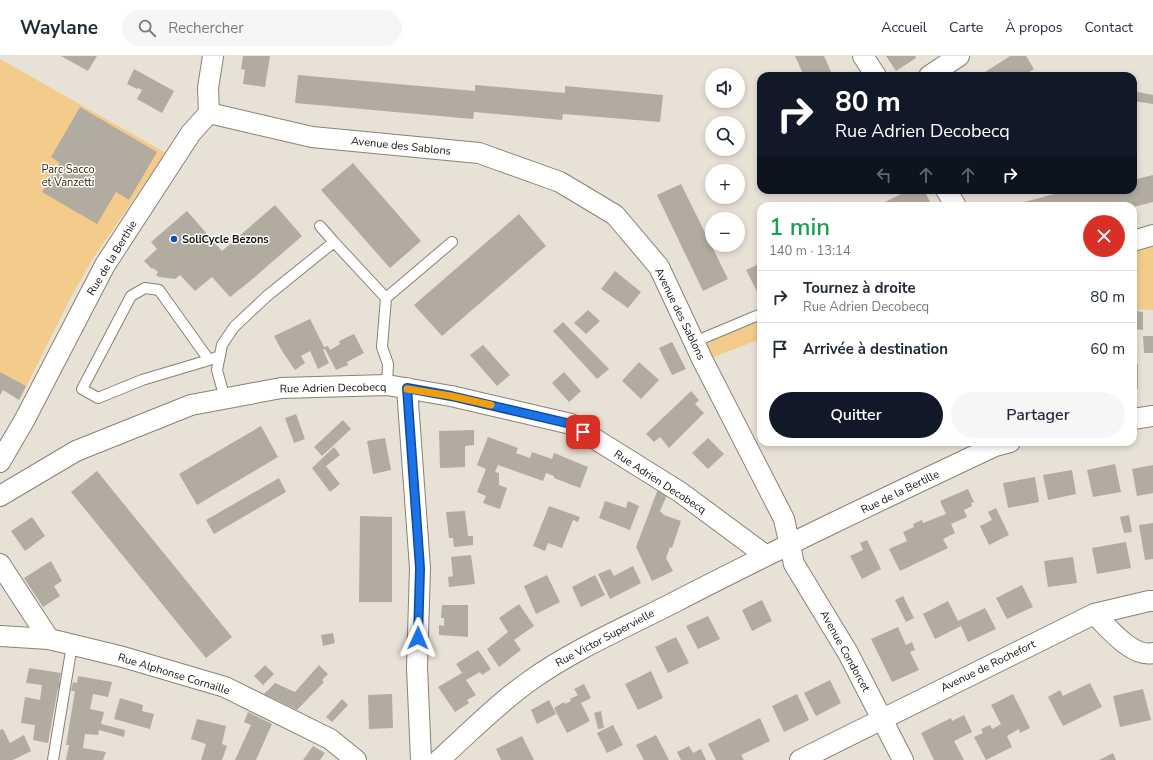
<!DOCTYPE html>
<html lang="fr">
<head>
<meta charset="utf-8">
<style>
  body { margin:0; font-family:"Nunito Sans",sans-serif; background:#f6f6f7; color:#1f2937; height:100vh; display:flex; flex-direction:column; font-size:15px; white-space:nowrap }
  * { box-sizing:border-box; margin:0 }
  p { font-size:13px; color:#747a83 }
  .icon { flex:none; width:22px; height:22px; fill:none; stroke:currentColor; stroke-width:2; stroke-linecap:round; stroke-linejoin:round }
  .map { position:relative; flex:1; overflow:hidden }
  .panel { position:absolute; left:757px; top:146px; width:380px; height:244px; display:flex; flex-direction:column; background:#fff; border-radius:12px; box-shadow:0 2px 6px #0003 }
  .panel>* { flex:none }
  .hud { position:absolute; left:757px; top:16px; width:380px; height:122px; border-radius:12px; box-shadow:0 2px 6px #0003; background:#111827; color:#fff; overflow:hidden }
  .buttons { position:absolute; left:705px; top:12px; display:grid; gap:8px }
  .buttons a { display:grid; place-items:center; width:40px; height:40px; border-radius:50%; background:#fff; box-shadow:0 2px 6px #0003; font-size:20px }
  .pin { position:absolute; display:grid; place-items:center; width:34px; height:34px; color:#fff; margin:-17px; border-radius:8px; box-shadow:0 2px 6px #0006 }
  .me { position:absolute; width:44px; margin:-22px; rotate:1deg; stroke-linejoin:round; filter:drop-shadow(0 0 3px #0008) }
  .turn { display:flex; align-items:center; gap:14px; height:84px; padding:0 12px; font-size:18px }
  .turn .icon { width:52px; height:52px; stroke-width:2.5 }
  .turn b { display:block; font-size:28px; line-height:34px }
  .lanes { display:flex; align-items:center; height:38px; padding:0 12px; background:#0003; justify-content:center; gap:20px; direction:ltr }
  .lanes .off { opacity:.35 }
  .round { display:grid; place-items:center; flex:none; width:42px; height:42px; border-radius:21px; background:#f6f6f7 }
  .headline { display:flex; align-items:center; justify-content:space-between; height:68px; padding:0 12px }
  h1 { font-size:24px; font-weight:600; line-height:30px; color:#1e9e55 }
  .button { display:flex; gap:8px; margin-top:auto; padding:8px 12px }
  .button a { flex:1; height:46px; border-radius:24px; background:#111827; color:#fff; font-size:16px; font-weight:600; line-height:46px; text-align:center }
  .button a+a { background:#f6f6f7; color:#1f2937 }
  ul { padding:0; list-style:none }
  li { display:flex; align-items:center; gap:12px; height:52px; padding:0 12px; border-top:1px solid #e0e1e3 }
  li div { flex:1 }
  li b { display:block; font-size:15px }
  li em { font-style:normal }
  header { display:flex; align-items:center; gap:24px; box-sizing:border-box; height:56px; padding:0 20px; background:#fff; border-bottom:1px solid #e0e1e3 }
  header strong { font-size:19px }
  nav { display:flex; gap:22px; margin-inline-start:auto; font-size:14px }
  .search { width:280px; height:36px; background:#f6f6f7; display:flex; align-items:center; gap:10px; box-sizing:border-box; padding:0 14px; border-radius:22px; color:#747a83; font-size:15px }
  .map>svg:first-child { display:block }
</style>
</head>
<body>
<header>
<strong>Waylane</strong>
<div class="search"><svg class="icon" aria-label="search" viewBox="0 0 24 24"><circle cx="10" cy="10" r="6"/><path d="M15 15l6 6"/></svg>Rechercher</div>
<nav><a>Accueil</a><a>Carte</a><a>À propos</a><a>Contact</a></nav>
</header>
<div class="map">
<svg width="1153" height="704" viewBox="0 0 1153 704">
  <rect width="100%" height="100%" fill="#e8e1d5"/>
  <path fill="#f3cc8c" d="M0 3 166 97 94 201 72 239 21 341 0 330Z
    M1153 179V254L1133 253V185Z
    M761 258V283L703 305 694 286Z"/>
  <path fill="#b2aba0" d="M61 0H97L88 15Z
    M243 0H270L265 31 243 28 245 14 241 13Z
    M795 0H824L833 20H804Z
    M886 0H915L916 2 896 15Z
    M1010 0H1026L1034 13 1023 20H979Z
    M134 13 174 35 162 57 137 43 142 34 138 32 137 33 127 28Z
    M298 19 475 35V29L565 37V30L663 39 660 66 563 58 562 64 474 56 473 63 295 47Z
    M1133 35 1153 39V48L1133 45Z
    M80 51 157 96 129 144 116 136 97 168 42 136 60 107 51 101Z
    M353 107 421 185 390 212 321 134Z
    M1153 119V146L1133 151 1010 150 1069 134H1078L1079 138 1096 134H1133V124Z
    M681 128 728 223 703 235 657 139Z
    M909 134H924L932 150H877Z
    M275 149 302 180 249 226 230 241 212 221 195 235 180 219 175 223 159 221 156 219 158 216 153 212 152 213 144 205 157 193 151 186 187 155 222 195Z
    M519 158 546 190 442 280 414 249Z
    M761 207V238L759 239 746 214Z
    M615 215 641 236 628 252 601 233Z
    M588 254 600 265 586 278 574 267Z
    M1135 255 1143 256V274L1136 273Z
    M310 263 324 291 328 290 330 294 340 288 339 285 354 278 364 297 347 306 348 309 336 314 325 293 323 294 329 307 318 313 310 295 301 300 305 307 295 314 282 295 274 280Z
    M563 266 609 313 597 323 553 275Z
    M1143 280H1153V297H1144Z
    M672 286 686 313 672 319 659 292Z
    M483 289 510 319 497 330 470 299Z
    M1133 301H1136V308H1138V333H1133Z
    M639 306 659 324 641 343 622 325Z
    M0 316 26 330 19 344 3 334 0 339Z
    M564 316 581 335 569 346 552 327Z
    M691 335 699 344 695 348 704 357 669 392 660 381 654 386 646 378Z
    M296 358 305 383 294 387 285 362Z
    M343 364 351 373 322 400 314 391Z
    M261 370 278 401 197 449 179 418Z
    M474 374V389L465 390V411L440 412 439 375Z
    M488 381 518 392 516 397 530 402 532 396 552 403 554 397 588 411 580 432 554 422V420L546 417 543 425 498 409 495 416 499 417V429L507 432 500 453 483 447 486 440 477 436 486 413 477 409Z
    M385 382 391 414 373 418 367 385Z
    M708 382 724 398 708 413 692 397Z
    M334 391 340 399 326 410 340 428 330 436 312 412Z
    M1115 408 1121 436 1093 441 1087 414Z
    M1153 409V437L1137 440 1132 413Z
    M1072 414 1076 438 1048 444 1043 419Z
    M97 415 232 581 206 602 71 436Z
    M1035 421 1039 446 1008 452 1003 427Z
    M279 422 286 436 214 478 206 464Z
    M658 433 667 439 660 455 664 459 681 465 672 492 670 491 666 502 673 515 652 525 636 491Z
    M968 433 974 446 971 447 972 450 964 454 967 461 951 468 955 477 943 483 948 492 900 515 889 493 907 485 903 476 914 471 913 468 922 464 923 467 946 458 940 445Z
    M605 445 626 452 628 445 639 450 630 474 599 462Z
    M549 450 580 461 578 466 573 464 562 492 548 487 545 495 533 490Z
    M996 452 1009 479 989 489 980 470 992 464 988 456Z
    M465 455 468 480H473V489L454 491 453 482H449L446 456Z
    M1129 459 1132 476 1124 477 1120 461Z
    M360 460 392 461V546H359Z
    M32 461 45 480 25 495 11 475Z
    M1153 467V503L1145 504 1139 469Z
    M867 484 881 513 862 523 850 500 863 494 860 487Z
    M1126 486 1131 512 1097 518 1092 492Z
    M471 499 475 528 449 531 448 521 453 520 451 501Z
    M1073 501 1077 527 1048 531 1044 505Z
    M51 505 62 525 54 530 60 540 43 551 24 522Z
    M633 510 641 527 610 543 598 518 610 513 614 520Z
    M547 519 560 546 536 558 524 530Z
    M595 519 605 539 581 551 572 531Z
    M1022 529 1033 551 1007 563 996 542Z
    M903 540 914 562 906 566 895 544Z
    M762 544 772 565 752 575 742 554Z
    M948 545 958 565 985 552 996 573 968 586 961 570 935 583 923 558Z
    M519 548 534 570 514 584 521 594 499 611 487 593 508 576 499 562Z
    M442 549H468V581L439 579V569L444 570V562H441Z
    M708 560 720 583 698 593 686 570Z
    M898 571 906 589 912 586 915 594 910 596 919 614 892 626 871 583Z
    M333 577 335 587 323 590 321 579Z
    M676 581 689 607 668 617 655 591Z
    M478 594 491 613 482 619 480 616 466 624 476 639 467 644 469 647 455 656 438 631 462 617 456 608Z
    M265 609 274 618 263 629 254 620Z
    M319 609 328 618 322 624 324 626 297 654 264 638 275 627 295 636Z
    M29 612 61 617 59 625H62L60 633 58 632 48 687 33 684 35 669 21 667 25 641 40 644 42 629 26 627Z
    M651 615 663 642 638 654 625 628Z
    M78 620 112 626 108 641 93 638 90 653 104 656 101 668 125 674 124 681 99 674 98 679 85 678 83 692 106 696 103 704H66L69 689H66L75 635H71L73 626 77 627Z
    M830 624 841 647 816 660 804 637Z
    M1090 627 1102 651 1063 670 1048 641 1060 634 1063 640Z
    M584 628 591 642 581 647 590 665 567 677 554 652 564 646 565 648 571 645 570 643 578 639 574 633Z
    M1143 633 1151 664 1120 671 1113 640Z
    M392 638 393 672 369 673 368 639Z
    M797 638 809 664 784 676 772 650Z
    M1013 638 1030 672 1020 677 1019 673 1007 680 1012 691 986 704 974 681 983 677 981 673 990 669 992 673 1001 668 991 649Z
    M120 642 143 649 142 655 154 658 150 673 114 663Z
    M342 643 348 649 332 666 326 661Z
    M549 644 556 658 537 668 531 654Z
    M601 655 604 672 598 673 594 657Z
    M248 656 272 668 256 704H235L251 669 244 666Z
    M964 659 972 676 954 685 964 704H934L921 677 951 662 952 665Z
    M760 662 770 685 741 699 744 704H716L708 688Z
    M197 663 226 670 222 688 227 690 222 704H201L206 688 191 683Z
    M613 669 623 689 607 697 597 677Z
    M3 673 10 687 24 679 31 695 13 704H0V674Z
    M656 679 669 704H644L636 689Z
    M522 680 534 704H501L496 693Z
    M313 690 325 697 320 704H303Z
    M689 690 693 697 701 693 706 704H681L677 696Z
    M1113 697 1116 704H1099Z"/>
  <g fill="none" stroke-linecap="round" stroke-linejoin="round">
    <g stroke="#888176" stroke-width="12">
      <path id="service" d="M320 170 334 186
        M386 242 452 186
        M694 286 761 258
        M209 304 159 234 145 232 131 240 82 333 98 342 142 324 209 304 220 300
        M225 343 217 314 222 289 234 271 267 240 334 186 386 242 382 291 388 308 387 329
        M53 704 72 589"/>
    </g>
    <g stroke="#888176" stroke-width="22">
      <path id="minor" d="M863 0 876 20
        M929 20 959 0
        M209 57 312 81 479 97 560 126 615 159 659 211 703 305 784 463 794 508 848 597 903 704
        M946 134 956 150
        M1133 185 1153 179
        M407 332 420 512 417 611 421 704
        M1133 363 1153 360
        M0 406 25 363 105 209 191 77 209 57 208 32 213 0
        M0 440 76 395 191 349 281 332 387 329 451 340 571 368 680 436 765 499
        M0 508 49 583
        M1094 558C1108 571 1132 602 1153 597
        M0 580 49 583 123 601 225 631 330 683 356 704
        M439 704C469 677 498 647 531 624 575 593 626 571 673 547 779 492 887 441 995 390L1010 386
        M800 704 1094 558 1149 545H1153"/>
    </g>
    <use href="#service" stroke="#fff" stroke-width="10"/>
    <use href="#minor" stroke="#fff" stroke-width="20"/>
  </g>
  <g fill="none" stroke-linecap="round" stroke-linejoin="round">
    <g stroke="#114b97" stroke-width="10">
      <path id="route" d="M418 582 420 512 407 332 451 340 571 368 583 376"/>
    </g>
    <use href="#route" stroke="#1a73e8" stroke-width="7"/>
    <path stroke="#f59e0b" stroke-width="7" d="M407 333 451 340 491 349"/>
  </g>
  <circle fill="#0452bc" stroke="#fff" stroke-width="1.5" cx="174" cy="183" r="4"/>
  <g text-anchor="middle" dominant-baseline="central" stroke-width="3" stroke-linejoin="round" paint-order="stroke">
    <g font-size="11" fill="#15120e" stroke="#fff">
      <text transform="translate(401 90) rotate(6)">Avenue des Sablons</text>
      <text transform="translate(112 202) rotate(-59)">Rue de la Berthie</text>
      <text transform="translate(680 258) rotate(64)">Avenue des Sablons</text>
      <text transform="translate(333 332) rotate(-1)">Rue Adrien Decobecq</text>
      <text transform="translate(660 426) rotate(33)">Rue Adrien Decobecq</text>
      <text transform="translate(900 436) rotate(-26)">Rue de la Bertille</text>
      <text transform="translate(605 582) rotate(-28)">Rue Victor Supervielle</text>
      <text transform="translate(845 595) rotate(61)">Avenue Condorcet</text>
      <text transform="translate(988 610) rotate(-26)">Avenue de Rochefort</text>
      <text transform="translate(174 618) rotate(17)">Rue Alphonse Cornaille</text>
    </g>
    <g font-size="11" fill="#3a2a0d" stroke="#fff">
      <text x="68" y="113">Parc Sacco<tspan x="68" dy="13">et Vanzetti</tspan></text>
    </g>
    <g font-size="11" font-weight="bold" fill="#15120e" stroke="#fff" text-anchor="start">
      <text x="182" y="183">SoliCycle Bezons</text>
    </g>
  </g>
</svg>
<div class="buttons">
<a><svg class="icon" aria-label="sound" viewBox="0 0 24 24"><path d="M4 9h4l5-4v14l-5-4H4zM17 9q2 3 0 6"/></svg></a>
<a><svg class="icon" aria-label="search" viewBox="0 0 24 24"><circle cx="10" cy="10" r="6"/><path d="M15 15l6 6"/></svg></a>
<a>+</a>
<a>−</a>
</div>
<div class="pin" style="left:583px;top:376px;background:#d93025"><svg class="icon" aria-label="arrive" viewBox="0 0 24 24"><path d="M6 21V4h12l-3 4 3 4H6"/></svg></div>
<svg class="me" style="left:418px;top:582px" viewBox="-20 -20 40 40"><path d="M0-17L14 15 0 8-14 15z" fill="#1a73e8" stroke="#fff" stroke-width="4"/></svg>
<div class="hud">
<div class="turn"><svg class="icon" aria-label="right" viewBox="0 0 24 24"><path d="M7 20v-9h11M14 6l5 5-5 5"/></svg><div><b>80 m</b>Rue Adrien Decobecq</div></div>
<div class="lanes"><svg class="icon off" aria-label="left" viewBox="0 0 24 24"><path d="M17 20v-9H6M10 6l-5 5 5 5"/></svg><svg class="icon off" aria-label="ahead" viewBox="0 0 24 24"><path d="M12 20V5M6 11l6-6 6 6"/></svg><svg class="icon off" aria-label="ahead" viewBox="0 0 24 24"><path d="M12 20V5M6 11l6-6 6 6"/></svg><svg class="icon" aria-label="right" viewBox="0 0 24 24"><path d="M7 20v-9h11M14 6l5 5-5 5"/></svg></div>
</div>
<section class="panel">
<div class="headline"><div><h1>1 min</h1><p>140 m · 13:14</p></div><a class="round" style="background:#d93025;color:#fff"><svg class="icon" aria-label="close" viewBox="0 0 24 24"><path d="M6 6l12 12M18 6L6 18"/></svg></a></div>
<ul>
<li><svg class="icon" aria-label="right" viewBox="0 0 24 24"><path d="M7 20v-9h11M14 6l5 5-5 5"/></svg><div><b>Tournez à droite</b><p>Rue Adrien Decobecq</p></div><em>80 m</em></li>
<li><svg class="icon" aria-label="arrive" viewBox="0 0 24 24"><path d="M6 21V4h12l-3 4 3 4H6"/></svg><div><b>Arrivée à destination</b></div><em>60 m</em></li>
</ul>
<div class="button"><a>Quitter</a><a>Partager</a></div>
</section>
</div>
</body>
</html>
